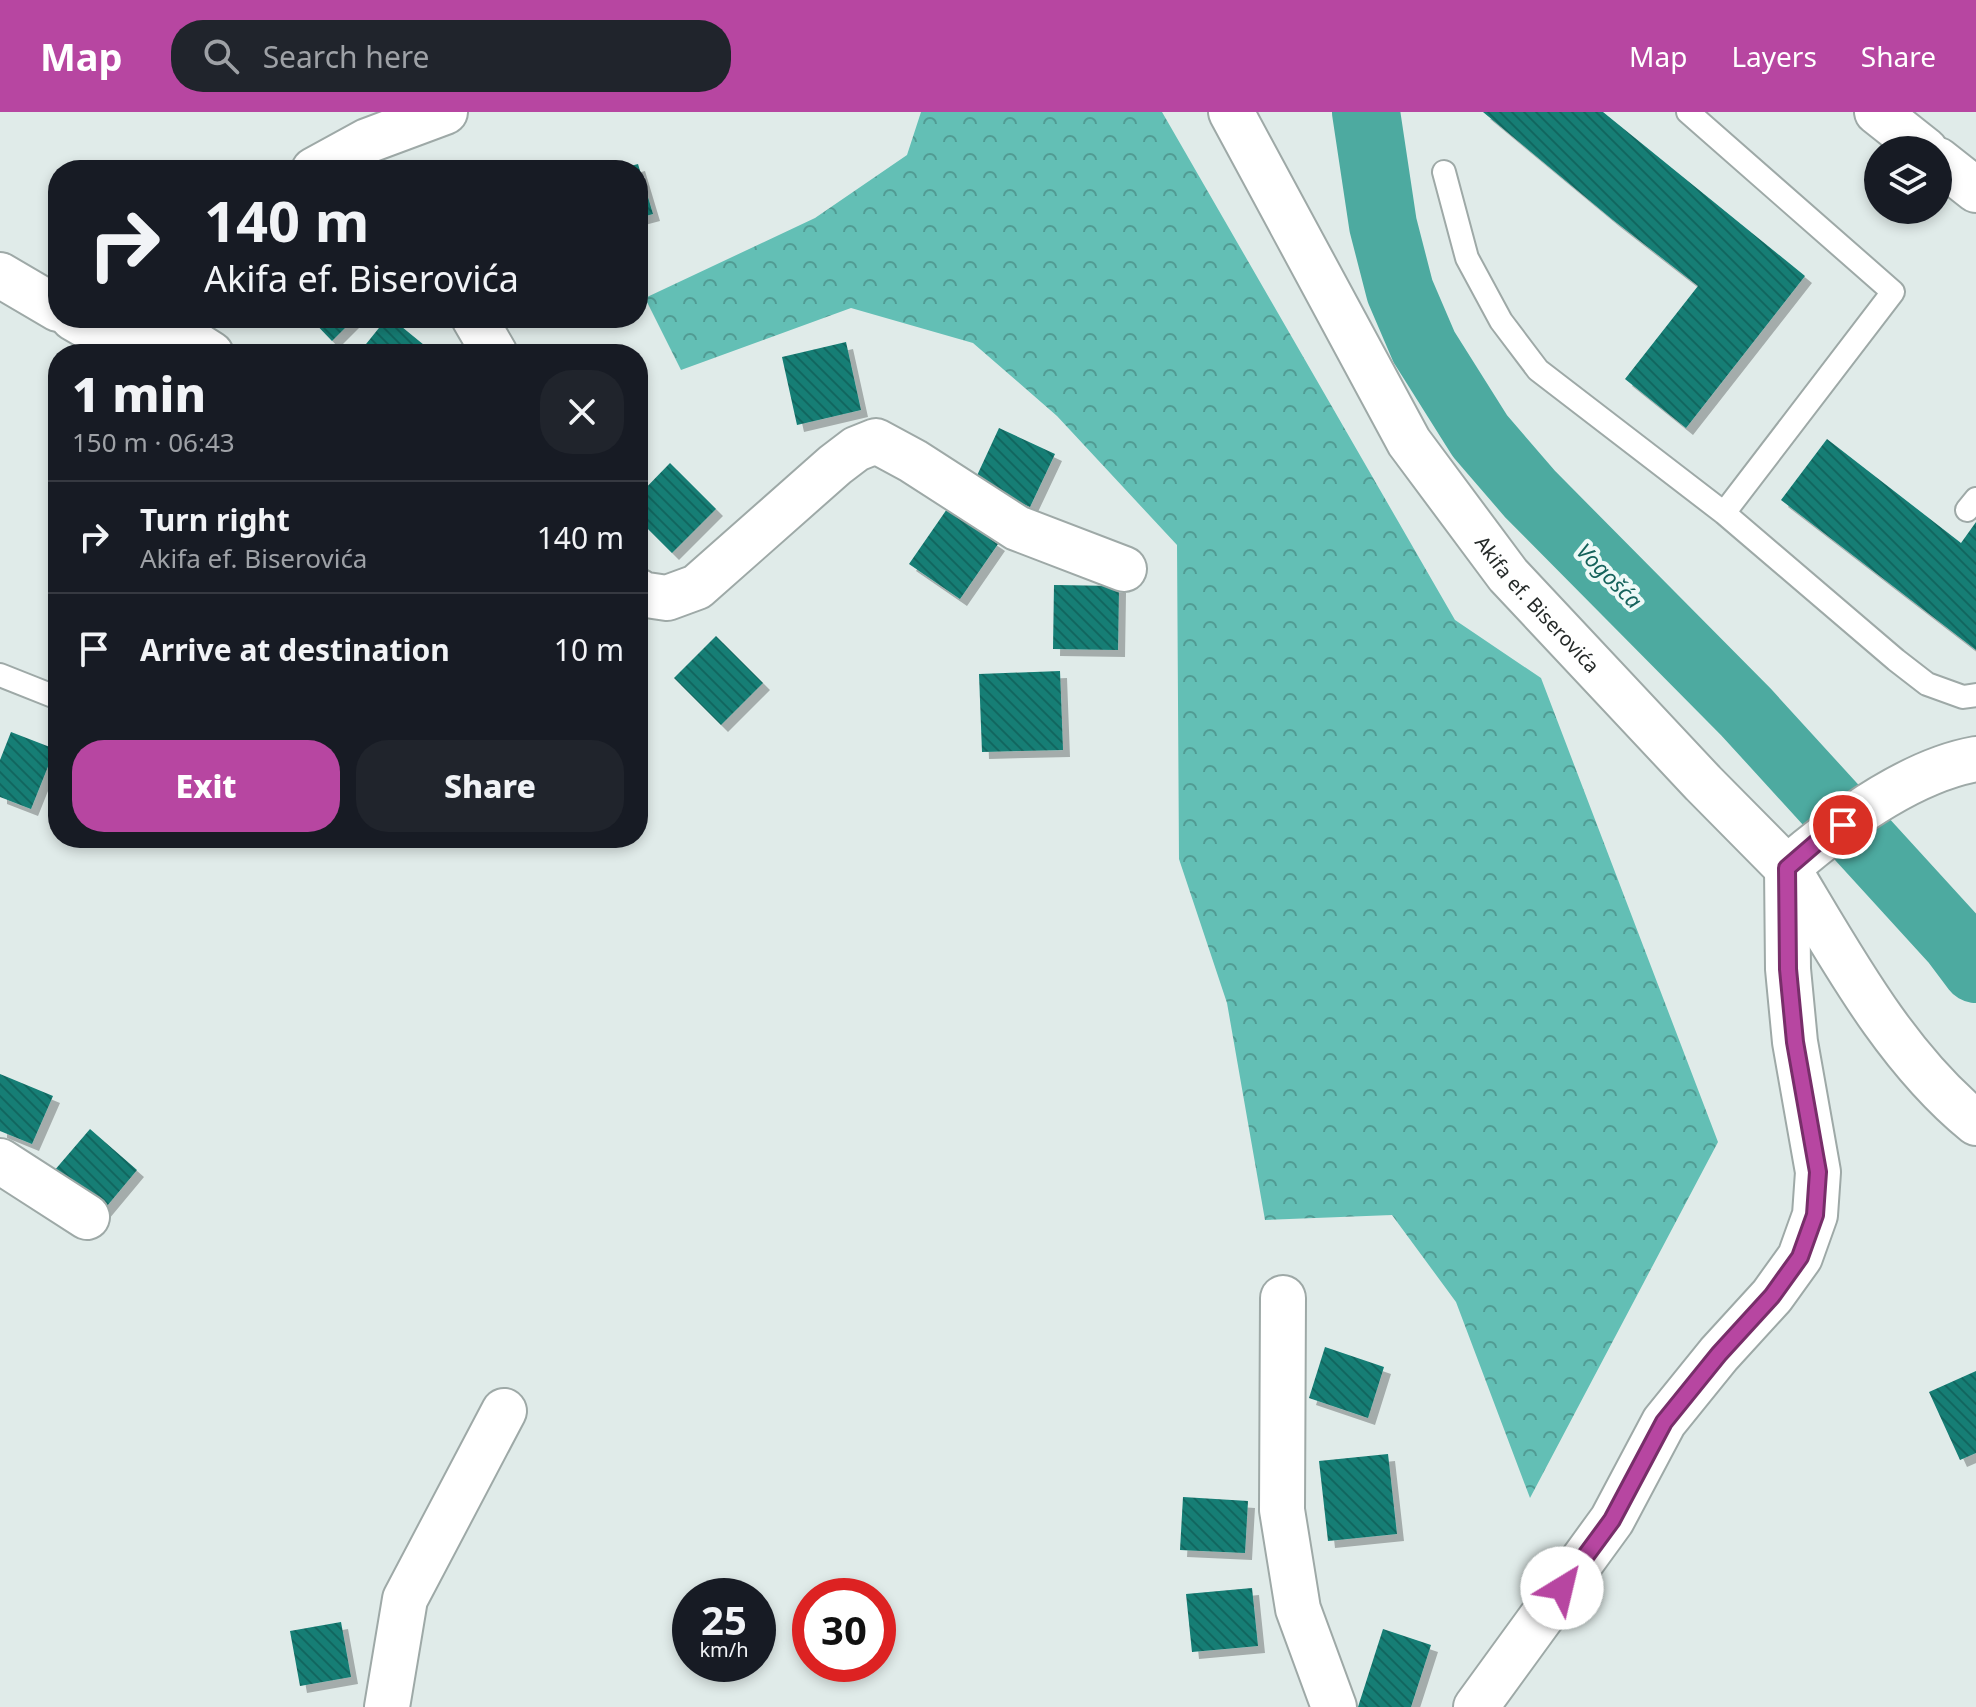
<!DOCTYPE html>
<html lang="en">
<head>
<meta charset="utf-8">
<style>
  body { margin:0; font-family:"Noto Sans",sans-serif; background:#20242c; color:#f1f3f6; height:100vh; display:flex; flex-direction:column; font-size:30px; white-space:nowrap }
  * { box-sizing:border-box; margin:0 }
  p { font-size:26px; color:#9ea1a6 }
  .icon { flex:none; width:44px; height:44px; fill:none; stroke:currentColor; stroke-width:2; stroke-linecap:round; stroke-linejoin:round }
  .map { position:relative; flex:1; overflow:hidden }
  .sheet { position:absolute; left:48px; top:232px; width:600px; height:504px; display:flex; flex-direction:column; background:#171b24; border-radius:32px; box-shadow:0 4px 12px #0003 }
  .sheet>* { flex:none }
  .guide { position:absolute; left:48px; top:48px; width:600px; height:168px; border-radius:32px; box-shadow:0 4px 12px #0003; background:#171b24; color:#f1f3f6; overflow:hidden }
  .buttons { position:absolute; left:1864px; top:24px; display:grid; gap:16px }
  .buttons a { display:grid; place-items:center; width:88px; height:88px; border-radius:50%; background:#171b24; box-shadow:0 4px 12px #0003; font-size:40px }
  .speed { position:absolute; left:672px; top:1466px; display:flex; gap:16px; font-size:40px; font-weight:700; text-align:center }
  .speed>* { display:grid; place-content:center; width:104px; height:104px; border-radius:50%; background:#171b24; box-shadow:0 4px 12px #0003; line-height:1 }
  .speed small { font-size:20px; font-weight:400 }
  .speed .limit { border:12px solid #d22; background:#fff; color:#111 }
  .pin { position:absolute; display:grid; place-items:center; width:68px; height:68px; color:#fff; margin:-34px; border:4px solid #fff; border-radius:50%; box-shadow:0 2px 8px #0007 }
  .me { position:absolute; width:88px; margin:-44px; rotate:36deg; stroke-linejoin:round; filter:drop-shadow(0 0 6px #0008) }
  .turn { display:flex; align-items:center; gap:28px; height:168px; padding:0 24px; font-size:36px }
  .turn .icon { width:104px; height:104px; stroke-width:2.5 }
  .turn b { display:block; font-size:56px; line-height:68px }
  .round { display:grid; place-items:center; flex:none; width:84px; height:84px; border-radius:32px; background:#20242c }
  .headline { display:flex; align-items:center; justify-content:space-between; height:136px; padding:0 24px }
  h1 { font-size:48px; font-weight:800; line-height:60px }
  .button { display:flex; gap:16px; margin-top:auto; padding:16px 24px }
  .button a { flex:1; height:92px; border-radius:32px; background:#b746a1; color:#fff; font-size:32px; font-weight:800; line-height:92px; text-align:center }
  .button a+a { background:#20242c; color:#f1f3f6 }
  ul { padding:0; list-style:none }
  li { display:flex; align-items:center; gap:24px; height:112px; padding:0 24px; border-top:2px solid #363941 }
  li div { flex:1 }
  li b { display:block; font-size:30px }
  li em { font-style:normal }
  header { display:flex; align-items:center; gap:48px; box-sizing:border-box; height:112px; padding:0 40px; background:#b746a1; color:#fff }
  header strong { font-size:38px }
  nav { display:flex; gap:44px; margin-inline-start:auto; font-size:28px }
  .search { width:560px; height:72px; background:#20242c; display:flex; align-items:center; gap:20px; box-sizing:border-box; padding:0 28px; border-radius:32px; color:#9ea1a6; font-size:30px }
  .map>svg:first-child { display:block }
</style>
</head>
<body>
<header>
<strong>Map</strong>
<div class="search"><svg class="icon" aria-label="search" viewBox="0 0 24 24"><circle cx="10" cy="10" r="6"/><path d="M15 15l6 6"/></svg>Search here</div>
<nav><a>Map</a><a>Layers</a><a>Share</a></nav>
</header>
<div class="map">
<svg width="1976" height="1595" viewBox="0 0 1976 1595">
  <defs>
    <pattern id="forest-crowns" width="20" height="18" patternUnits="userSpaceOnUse" patternTransform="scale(2)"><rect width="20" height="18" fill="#63bfb5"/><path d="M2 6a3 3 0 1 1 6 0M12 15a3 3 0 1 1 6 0" fill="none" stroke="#519b93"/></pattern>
    <pattern id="building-back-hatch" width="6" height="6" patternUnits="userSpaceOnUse" patternTransform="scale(2)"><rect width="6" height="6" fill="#137e75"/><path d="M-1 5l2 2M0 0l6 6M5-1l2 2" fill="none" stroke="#116760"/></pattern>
    <filter id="shadow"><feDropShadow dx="7" dy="7" stdDeviation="0" flood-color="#0004"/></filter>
  </defs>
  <rect width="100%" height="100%" fill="#e0ebe9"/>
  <path fill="url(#forest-crowns)" d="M921 0H1162L1455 508 1541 566 1718 1030 1530 1386 1456 1190 1392 1103 1265 1108 1227 891 1179 747 1177 433 1057 304 973 231 851 196 681 258 645 186 815 106 907 43Z"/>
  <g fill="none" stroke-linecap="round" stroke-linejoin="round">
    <path stroke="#4daaa0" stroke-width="11" d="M1955 829 1976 813"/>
    <path stroke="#4daaa0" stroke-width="68" d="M1366 0 1383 113 1400 179 1424 235 1480 324 1530 382 1746 600 1955 829 1976 857"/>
  </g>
  <path fill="url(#building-back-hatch)" filter="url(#shadow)" d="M1483 0H1603L1805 164 1686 316 1625 267 1698 174 1613 108Z
    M638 52 653 102 638 106V58L619 57Z
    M310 206H355L332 229Z
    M387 206H391L435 242H358Z
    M846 230 861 298 797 313 782 245Z
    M999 316 1055 342 1030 395 974 370Z
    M1827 327 1961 431 1976 410V538L1781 388Z
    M670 351 716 397 672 441 638 407V384Z
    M947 397 998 432 960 487 909 452Z
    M1054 473 1119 474 1118 538 1053 537Z
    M716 524 763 571 721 613 674 566Z
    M1060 559 1063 638 982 640 979 562Z
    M11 620 55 637 31 697 0 685V648Z
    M0 962 53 984 32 1032 0 1019Z
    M90 1017 137 1058 102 1100 54 1059Z
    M1325 1235 1384 1255 1368 1306 1309 1286Z
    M1976 1259V1341L1960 1348 1929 1280Z
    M1388 1342 1397 1422 1328 1429 1319 1349Z
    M1183 1385 1248 1389 1245 1441 1180 1438Z
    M1252 1476 1258 1534 1192 1540 1186 1482Z
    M341 1510 351 1565 300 1574 290 1519Z
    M1383 1517 1431 1533 1411 1595H1358Z"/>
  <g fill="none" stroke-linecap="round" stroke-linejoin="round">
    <g stroke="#9ea9a7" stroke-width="26">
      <path id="service" d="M1688 0 1893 180 1724 401
        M1444 60 1467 146 1501 209 1538 258 1724 401 1896 548 1927 572 1963 585 1976 583
        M1967 398 1976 387
        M0 563 58 586"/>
    </g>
    <g stroke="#9ea9a7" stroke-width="48">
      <g id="minor">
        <path id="s1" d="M1231 0 1409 330 1508 463 1703 671 1787 756C1838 712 1909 659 1976 647"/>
        <path d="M1877 0 1925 38"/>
        <path d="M1938 48 1976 78"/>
        <path d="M314 58 367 29 445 0"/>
        <path d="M0 163 58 197"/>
        <path d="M73 206 92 217 143 234 172 217 181 206"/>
        <path d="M474 206 495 242"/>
        <path d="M172 217 211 242"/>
        <path d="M638 479 640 482 667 486 697 475 835 353 856 337 876 329 913 349 1017 416 1124 457"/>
        <path d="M1789 758C1842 846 1895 945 1976 1011"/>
        <path d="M0 1049 87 1105"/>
        <path d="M1283 1186 1282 1398 1298 1497 1334 1595"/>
        <path d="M387 1595 405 1487 504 1299"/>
        <path d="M1476 1595 1612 1408 1664 1310 1719 1242 1772 1184 1800 1145 1815 1103 1818 1060 1795 930 1788 857 1787 756"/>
      </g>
    </g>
    <use href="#service" stroke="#fff" stroke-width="22"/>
    <use href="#minor" stroke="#fff" stroke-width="44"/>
  </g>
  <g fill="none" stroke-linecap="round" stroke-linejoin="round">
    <g stroke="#772e69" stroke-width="20">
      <path id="route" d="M1562 1476 1612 1408 1664 1310 1719 1242 1772 1184 1800 1145 1815 1103 1818 1060 1795 930 1788 857 1787 756 1816 731 1843 713"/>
    </g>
    <use href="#route" stroke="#b746a1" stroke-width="14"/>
  </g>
  <g text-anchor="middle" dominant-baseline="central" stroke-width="8" stroke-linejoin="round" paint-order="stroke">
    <g font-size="20" fill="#252a29" stroke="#edf9f7">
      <text stroke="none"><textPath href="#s1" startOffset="582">Akifa ef. Biserovića</textPath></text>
    </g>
    <g font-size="22" font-style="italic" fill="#15625b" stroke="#edf9f7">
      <text transform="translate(1610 463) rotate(45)">Vogošća</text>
    </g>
  </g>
</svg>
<div class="buttons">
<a><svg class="icon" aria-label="layers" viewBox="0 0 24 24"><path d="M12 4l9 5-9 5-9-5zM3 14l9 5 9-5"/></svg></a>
</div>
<div class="speed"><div>25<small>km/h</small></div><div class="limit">30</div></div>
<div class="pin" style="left:1843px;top:713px;background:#d93025"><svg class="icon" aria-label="arrive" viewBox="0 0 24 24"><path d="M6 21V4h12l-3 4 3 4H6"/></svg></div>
<svg class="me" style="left:1562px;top:1476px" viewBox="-20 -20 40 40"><circle r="19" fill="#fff"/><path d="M0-13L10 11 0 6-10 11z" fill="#b746a1"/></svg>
<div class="guide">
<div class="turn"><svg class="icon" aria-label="right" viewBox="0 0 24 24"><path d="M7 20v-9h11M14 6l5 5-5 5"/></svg><div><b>140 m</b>Akifa ef. Biserovića</div></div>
</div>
<section class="sheet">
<div class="headline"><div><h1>1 min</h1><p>150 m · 06:43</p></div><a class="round"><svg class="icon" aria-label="close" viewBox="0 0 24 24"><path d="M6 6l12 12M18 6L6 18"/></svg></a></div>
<ul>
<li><svg class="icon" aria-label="right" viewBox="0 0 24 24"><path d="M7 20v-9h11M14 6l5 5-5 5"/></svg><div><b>Turn right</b><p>Akifa ef. Biserovića</p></div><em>140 m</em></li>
<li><svg class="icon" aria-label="arrive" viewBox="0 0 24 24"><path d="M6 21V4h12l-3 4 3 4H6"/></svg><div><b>Arrive at destination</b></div><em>10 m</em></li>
</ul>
<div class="button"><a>Exit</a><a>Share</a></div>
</section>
</div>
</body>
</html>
